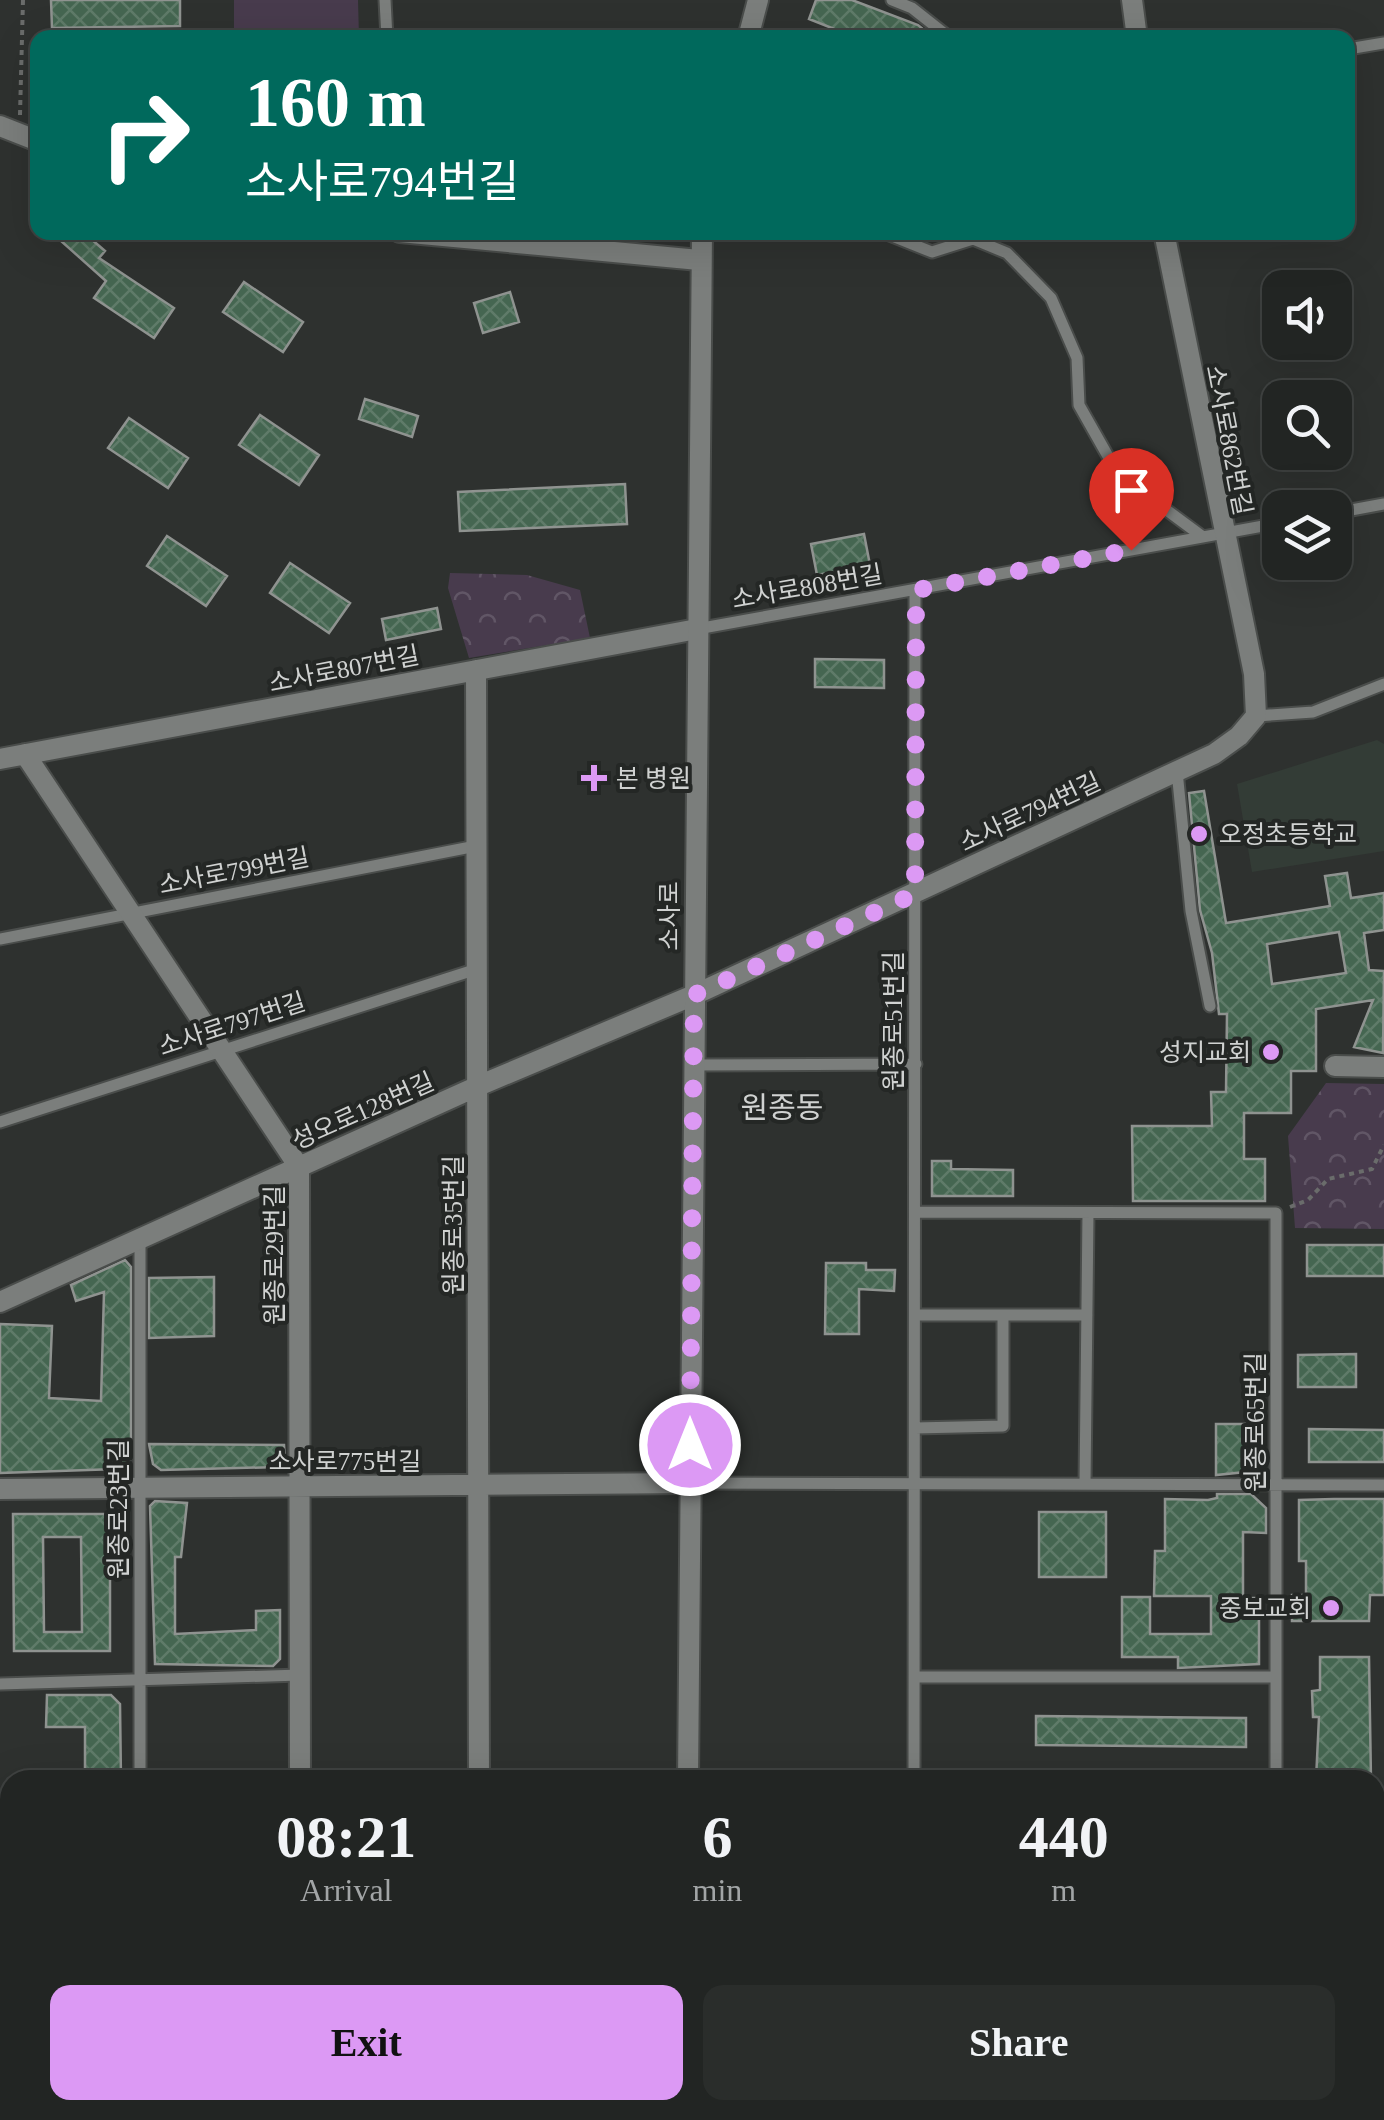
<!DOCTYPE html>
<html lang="en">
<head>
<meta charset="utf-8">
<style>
  body { margin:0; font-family:"Times New Roman","Noto Sans KR",serif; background:#2a2d2b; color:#f1f3f6; height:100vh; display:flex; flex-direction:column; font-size:38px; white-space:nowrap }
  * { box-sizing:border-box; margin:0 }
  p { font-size:32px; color:#a2a5a6 }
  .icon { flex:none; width:55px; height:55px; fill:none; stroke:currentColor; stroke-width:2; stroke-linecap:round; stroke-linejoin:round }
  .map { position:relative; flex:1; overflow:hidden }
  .drawer { position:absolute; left:0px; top:1770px; width:1385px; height:350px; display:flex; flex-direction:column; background:#222523; border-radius:30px 30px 0 0; box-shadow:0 10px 40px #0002,0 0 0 2px #3f4241 }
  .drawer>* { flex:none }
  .top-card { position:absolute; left:30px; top:30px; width:1325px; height:210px; border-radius:20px; box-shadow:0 10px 40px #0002,0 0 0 2px #3f4241; background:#00695c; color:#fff; overflow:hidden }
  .tools { position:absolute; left:1262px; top:270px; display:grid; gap:20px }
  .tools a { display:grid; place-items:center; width:90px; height:90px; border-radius:20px; background:#222523; box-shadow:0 10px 40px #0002,0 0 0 2px #3f4241; font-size:50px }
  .pin { position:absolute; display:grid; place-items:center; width:85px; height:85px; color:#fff; margin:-102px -42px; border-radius:50% 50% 50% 0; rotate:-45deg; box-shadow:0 0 10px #0007 }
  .pin .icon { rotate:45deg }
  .me { position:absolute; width:110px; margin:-55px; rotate:0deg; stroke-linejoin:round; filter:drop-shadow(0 0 8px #0008) }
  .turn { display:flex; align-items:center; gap:35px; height:210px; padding:0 50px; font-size:45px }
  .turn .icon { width:130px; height:130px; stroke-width:2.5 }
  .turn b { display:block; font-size:70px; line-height:85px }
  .eta { display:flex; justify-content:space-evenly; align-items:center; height:170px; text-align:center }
  .eta b { font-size:60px; font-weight:600; line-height:70px }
  .button { display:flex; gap:20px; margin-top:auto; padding:20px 50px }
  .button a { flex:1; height:115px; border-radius:20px; background:#dc99f4; color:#111; font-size:40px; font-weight:600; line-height:115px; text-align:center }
  .button a+a { background:#2a2d2b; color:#f1f3f6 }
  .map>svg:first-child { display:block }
</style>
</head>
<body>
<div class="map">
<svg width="1384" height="2120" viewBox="0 0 1384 2120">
  <defs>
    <pattern id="park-crowns" width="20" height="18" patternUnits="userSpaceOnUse" patternTransform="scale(2.5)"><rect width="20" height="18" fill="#483b4d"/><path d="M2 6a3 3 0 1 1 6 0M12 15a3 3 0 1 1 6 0" fill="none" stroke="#615666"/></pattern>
    <pattern id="building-cross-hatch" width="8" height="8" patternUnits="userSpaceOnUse" patternTransform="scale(2.5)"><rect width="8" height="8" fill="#456651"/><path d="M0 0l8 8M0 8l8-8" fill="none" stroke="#5f7b69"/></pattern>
  </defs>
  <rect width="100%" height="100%" fill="#2e312f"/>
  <path fill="#333c36" d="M1377 740 1384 744V851L1252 872 1237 784Z"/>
  <path fill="#483b4d" d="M234 0H358L359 37H234Z"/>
  <path fill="url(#park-crowns)" d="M450 573 527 575 580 590 590 638 469 658 448 588Z
    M1326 1083 1384 1084V1229L1295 1228 1288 1136Z"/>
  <path fill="url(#building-cross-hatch)" stroke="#8f9390" stroke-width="2.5" fill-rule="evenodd" d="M51 0H180V26L52 28Z
    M816 0H852L918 25 934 38H857L809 19Z
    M51 232H83L105 251 99 258 174 308 154 338 94 298 106 281Z
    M244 282 303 322 283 352 223 312Z
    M510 292 519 322 483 333 474 303Z
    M365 399 418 416 412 437 359 419Z
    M260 415 319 455 299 485 239 445Z
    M129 418 188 458 168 488 108 448Z
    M625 484 627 524 460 531 458 492Z
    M864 534 870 565 817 575 811 544Z
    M167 536 227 576 206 606 147 566Z
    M290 563 350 603 329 633 270 593Z
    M437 608 441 629 386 640 382 619Z
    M815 659 884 660V688L815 687Z
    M1204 791 1226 923 1330 906 1325 876 1347 873 1351 898 1384 893V930L1364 933 1369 970 1384 971 1383 1053 1354 1047 1373 1000 1316 1009V1071H1291V1113H1244V1159H1265V1201H1133L1132 1126H1212L1211 1092H1226L1227 1014H1219L1212 953 1200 910 1189 793ZM1339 932 1346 973 1272 984 1267 944Z
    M932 1161H951V1169L1013 1170V1196H932Z
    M1307 1245H1384V1276H1307Z
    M125 1260 131 1267V1459L117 1469 0 1473V1324L52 1326 49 1398 101 1401 104 1292 76 1301 71 1285Z
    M826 1263H866V1270H895L894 1291 859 1289V1334H825Z
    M214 1277V1336L149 1338V1278Z
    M1356 1354V1387H1298V1355Z
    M1216 1424H1260L1261 1463 1255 1471 1216 1475Z
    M1309 1429 1384 1430V1462H1309Z
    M149 1444 284 1445 285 1462 279 1467 161 1470 153 1464Z
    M1217 1494H1251L1266 1508V1533L1243 1532V1598H1259V1664L1178 1668V1657H1122V1597H1150V1634H1211V1596H1154L1155 1551H1165V1499L1208 1500 1217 1498Z
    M1334 1499H1384V1595H1370L1369 1621H1292V1595H1306V1561H1299V1500Z
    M155 1501 187 1503 181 1557H175V1634L256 1630V1611L280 1610V1659L273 1666 155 1664 150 1506Z
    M1039 1512H1106V1577H1039Z
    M13 1514H110V1651H14ZM43 1537H81L82 1632H44Z
    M1320 1657H1369L1371 1780H1316L1319 1717H1313L1312 1691 1320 1690Z
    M47 1695H111L120 1704 121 1780H85V1727H46Z
    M1036 1716 1246 1718V1747L1036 1745Z"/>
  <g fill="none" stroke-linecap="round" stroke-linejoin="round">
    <g stroke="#4a4d4b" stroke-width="15">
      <path id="service" d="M385 0 387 38
        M892 0 912 8 950 38
        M1348 49 1384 43
        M723 232H827
        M882 232 932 252 973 239 1007 253 1051 298 1077 358 1079 405 1118 474 1203 537
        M1335 513 1384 504
        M697 629 1280 523
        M1256 716 1313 712 1384 684
        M1177 771 1191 911 1210 1006
        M0 939 476 846
        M693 1065 916 1064
        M0 1122 477 969
        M916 1212 1276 1213V1780
        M140 1239V1780
        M916 1315H1087
        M915 1428 1003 1426V1315
        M690 1483 1384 1485
        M1085 1484 1088 1213
        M914 1677H1276
        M0 1684 300 1675
        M914 1780 915 590
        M1375 2030H1384
        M0 2079H10
        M1227 2110 1240 2120
        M914 2120V2110
        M1276 2120 1277 2110"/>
    </g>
    <g stroke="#4a4d4b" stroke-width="24">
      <path id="minor" d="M1132 0 1137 38
        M476 670 479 1780
        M25 754 299 1167 300 1780
        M0 759 697 629
        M1335 1066 1384 1067
        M0 1302 478 1086 694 995 1214 754 1239 736 1256 716 1254 674 1164 232
        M0 1489 690 1483
        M0 1880H10
        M1375 1882H1384
        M300 2110V2120
        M139 2120V2110
        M478 2120V2110"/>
    </g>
    <g stroke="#4a4d4b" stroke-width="24">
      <path id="tertiary" d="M748 38 758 0
        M0 126 38 141
        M400 232 699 260
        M688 1780 702 232
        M690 2110V2120"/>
    </g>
    <path stroke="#6a6c6b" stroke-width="4" stroke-dasharray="5 5" stroke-linecap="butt" d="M20 115 23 0
      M1290 1207 1308 1200 1328 1179 1372 1169 1384 1145"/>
    <use href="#service" stroke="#7b7e7c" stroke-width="11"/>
    <use href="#minor" stroke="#7b7e7c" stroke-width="20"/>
    <use href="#tertiary" stroke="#7b7e7c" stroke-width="20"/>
  </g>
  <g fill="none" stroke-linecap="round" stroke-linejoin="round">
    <path stroke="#dc99f4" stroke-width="18" stroke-dasharray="0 32.4" d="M690 1445 694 995 915 894 916 590 1131 550"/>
  </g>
  <g fill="#dc99f4" stroke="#242725" stroke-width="4">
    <path d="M589 763h10v10h10v10h-10v10h-10v-10h-10v-10h10z"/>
    <circle cx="1199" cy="834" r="10"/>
    <circle cx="1271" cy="1052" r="10"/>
    <circle cx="1331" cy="1608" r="10"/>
  </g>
  <g text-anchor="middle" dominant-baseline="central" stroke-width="8" stroke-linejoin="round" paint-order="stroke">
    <g font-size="25" fill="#d0d2d1" stroke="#242725">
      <text transform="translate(1229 440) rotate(79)">소사로862번길</text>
      <text transform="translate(807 587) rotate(-10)">소사로808번길</text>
      <text transform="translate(344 669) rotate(-11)">소사로807번길</text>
      <text transform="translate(1030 812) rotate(-25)">소사로794번길</text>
      <text transform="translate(234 871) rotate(-11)">소사로799번길</text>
      <text transform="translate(669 916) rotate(-90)">소사로</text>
      <text transform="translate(893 1021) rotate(-90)">원종로51번길</text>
      <text transform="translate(232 1024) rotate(-18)">소사로797번길</text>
      <text transform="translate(363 1111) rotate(-24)">성오로128번길</text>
      <text transform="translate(453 1225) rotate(-90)">원종로35번길</text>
      <text transform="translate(274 1255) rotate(-90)">원종로29번길</text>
      <text transform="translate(1255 1422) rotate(-90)">원종로65번길</text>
      <text x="345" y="1461">소사로775번길</text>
      <text transform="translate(118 1509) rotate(-90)">원종로23번길</text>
    </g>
    <g font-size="25" fill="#d0d2d1" stroke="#242725" text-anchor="start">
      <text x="616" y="778">본 병원</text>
      <text x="1219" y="834">오정초등학교</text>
      <text x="1251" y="1052" text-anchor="end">성지교회</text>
      <text x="1311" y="1608" text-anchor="end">중보교회</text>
    </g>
    <g font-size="30" fill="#d0d2d1" stroke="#242725">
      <text x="782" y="1107">원종동</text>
    </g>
  </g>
</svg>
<div class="tools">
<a><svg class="icon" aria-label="sound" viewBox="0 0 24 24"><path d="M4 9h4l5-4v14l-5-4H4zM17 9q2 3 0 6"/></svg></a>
<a><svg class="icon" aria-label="search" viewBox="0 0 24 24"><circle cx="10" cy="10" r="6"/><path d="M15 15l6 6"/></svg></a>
<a><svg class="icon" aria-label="layers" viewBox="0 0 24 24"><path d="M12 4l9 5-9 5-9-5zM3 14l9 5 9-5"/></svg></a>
</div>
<div class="pin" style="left:1131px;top:550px;background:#d93025"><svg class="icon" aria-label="arrive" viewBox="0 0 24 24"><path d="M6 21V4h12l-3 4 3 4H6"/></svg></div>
<svg class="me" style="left:690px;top:1445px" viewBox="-20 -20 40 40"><circle r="17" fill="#dc99f4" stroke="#fff" stroke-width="3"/><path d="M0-11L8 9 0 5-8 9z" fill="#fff"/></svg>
<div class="top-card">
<div class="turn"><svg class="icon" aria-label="right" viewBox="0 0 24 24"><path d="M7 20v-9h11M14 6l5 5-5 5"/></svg><div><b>160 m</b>소사로794번길</div></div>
</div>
<section class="drawer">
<div class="eta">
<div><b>08:21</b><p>Arrival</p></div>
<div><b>6</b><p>min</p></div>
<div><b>440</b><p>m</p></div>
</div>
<div class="button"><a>Exit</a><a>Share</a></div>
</section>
</div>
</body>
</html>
